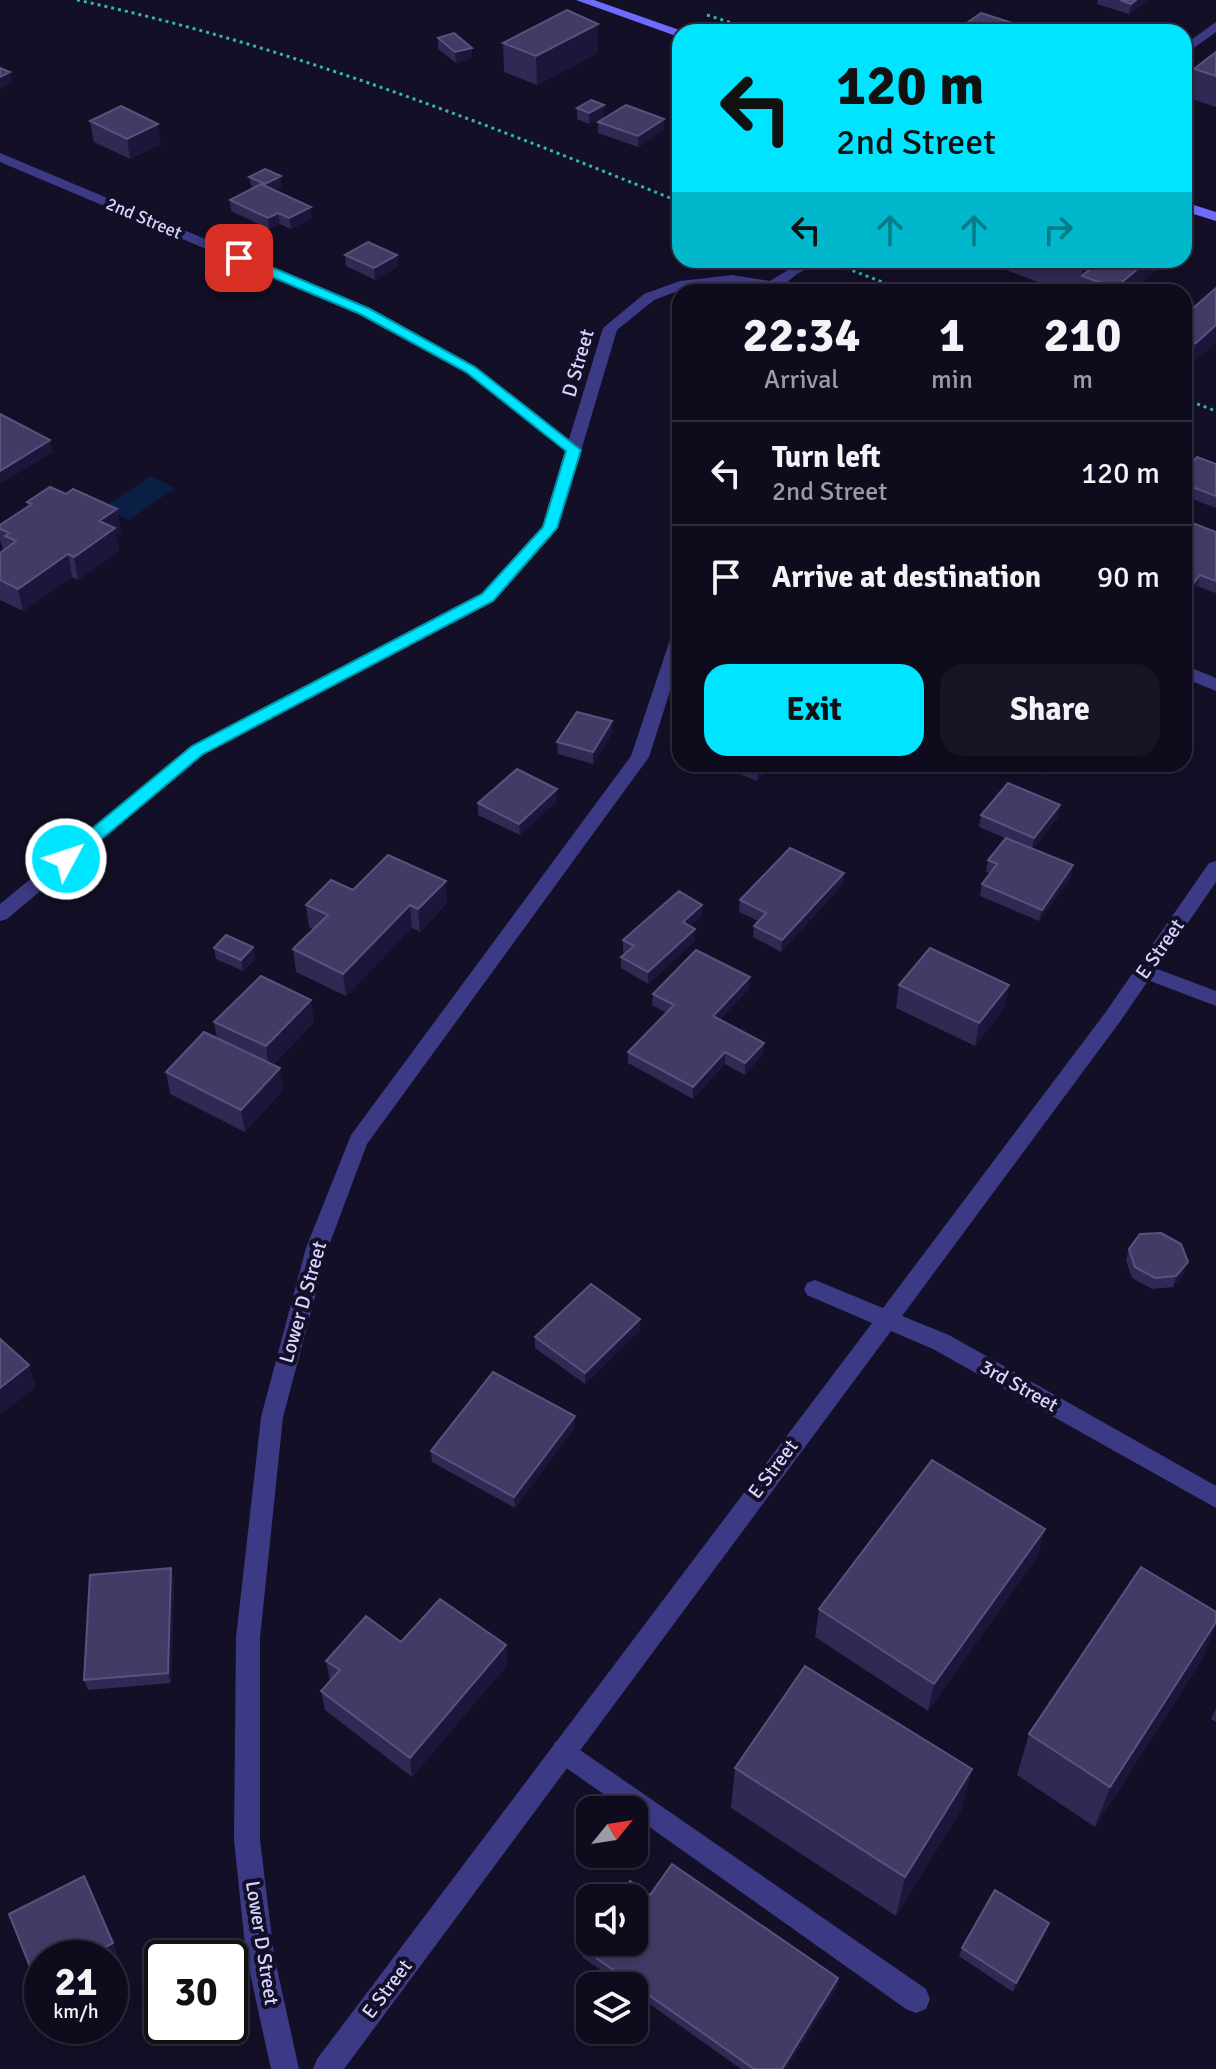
<!DOCTYPE html>
<html lang="en">
<head>
<meta charset="utf-8">
<style>
  body { margin:0; font-family:Signika,sans-serif; background:#171425; color:#f1f3f6; height:100vh; display:flex; flex-direction:column; font-size:30px; white-space:nowrap }
  * { box-sizing:border-box; margin:0 }
  p { font-size:26px; color:#9b9ba3 }
  .icon { flex:none; width:44px; height:44px; fill:none; stroke:currentColor; stroke-width:2; stroke-linecap:round; stroke-linejoin:round }
  .map { position:relative; flex:1; overflow:hidden }
  .sheet { position:absolute; left:672px; top:284px; width:520px; height:488px; display:flex; flex-direction:column; background:#0e0b1c; border-radius:24px; box-shadow:0 4px 12px #0003,0 0 0 2px #2e2b3b }
  .sheet>* { flex:none }
  .guide { position:absolute; left:672px; top:24px; width:520px; height:244px; border-radius:24px; box-shadow:0 4px 12px #0003,0 0 0 2px #2e2b3b; background:#00e5ff; color:#111; overflow:hidden }
  .needle { width:52px; rotate:60deg }
  .controls { position:absolute; left:576px; top:1796px; display:grid; gap:16px }
  .controls a { display:grid; place-items:center; width:72px; height:72px; border-radius:16px; background:#0e0b1c; box-shadow:0 4px 12px #0003,0 0 0 2px #2e2b3b; font-size:40px }
  .speed { position:absolute; left:24px; top:1940px; display:flex; gap:16px; font-size:40px; font-weight:700; text-align:center }
  .speed>* { display:grid; place-content:center; width:104px; height:104px; border-radius:50%; background:#0e0b1c; box-shadow:0 4px 12px #0003,0 0 0 2px #2e2b3b; line-height:1 }
  .speed small { font-size:20px; font-weight:400 }
  .speed .limit { border:4px solid #111; border-radius:12px; background:#fff; color:#111 }
  .pin { position:absolute; display:grid; place-items:center; width:68px; height:68px; color:#fff; margin:-34px; border-radius:16px; box-shadow:0 4px 12px #0006 }
  .me { position:absolute; width:88px; margin:-44px; rotate:50deg; stroke-linejoin:round; filter:drop-shadow(0 0 6px #0008) }
  .turn { display:flex; align-items:center; gap:28px; height:168px; padding:0 32px; font-size:36px }
  .turn .icon { width:104px; height:104px; stroke-width:2.5 }
  .turn b { display:block; font-size:56px; line-height:68px }
  .lanes { display:flex; align-items:center; height:76px; padding:0 32px; background:#0003; justify-content:center; gap:40px; direction:ltr }
  .lanes .off { opacity:.35 }
  .eta { display:flex; justify-content:space-evenly; align-items:center; height:136px; text-align:center }
  .eta b { font-size:48px; font-weight:700; line-height:56px }
  .action { display:flex; gap:16px; margin-top:auto; padding:16px 32px }
  .action a { flex:1; height:92px; border-radius:24px; background:#00e5ff; color:#111; font-size:32px; font-weight:700; line-height:92px; text-align:center }
  .action a+a { background:#171425; color:#f1f3f6 }
  ul { padding:0; list-style:none }
  li { display:flex; align-items:center; gap:24px; height:104px; padding:0 32px; border-top:2px solid #2e2b3b }
  li div { flex:1 }
  li b { display:block; font-size:30px }
  li em { font-style:normal }
  .map>svg:first-child { display:block }
</style>
</head>
<body>
<div class="map">
<svg width="1216" height="2069" viewBox="0 0 1216 2069">
  <rect width="100%" height="100%" fill="#130f26"/>
  <path fill="#0a1f44" d="M151 476 175 488 129 520 104 507Z"/>
  <g fill="none" stroke-linecap="round" stroke-linejoin="round">
    <path stroke="#2fb8b0" stroke-width="3" stroke-dasharray="3 4" stroke-linecap="butt" d="M77 0C286 45 482 122 680 202
      M707 15 760 32
      M846 268 908 292
      M1184 399 1216 411"/>
    <path fill="#3d3a85" fill-rule="evenodd" d="M1144 964 1216 991V1006L1137 976 1134 971 1137 966Z
      M564 1739 926 1989 930 1999 926 2009 916 2013 906 2009 634 1816V1810H626L555 1760 551 1751 555 1742Z"/>
    <path fill="#3d3a85" fill-rule="evenodd" d="M1216 22V32L1184 55V45Z
      M0 153 370 308 475 366 569 439 603 328 644 294 680 281 732 275 770 281 804 260H822L797 274 775 292H759L762 288 732 283 683 289 654 300 617 330 558 528 494 601 204 754 7 919 0 921V904L192 746 482 593 542 527 565 451 465 372 360 314 0 162Z
      M680 629V660L649 757 367 1144 328 1248 283 1417 260 1638V1840L274 1955 299 2069H271L246 1955 234 1840 236 1638 261 1417 306 1248 351 1135 631 756 672 634Z
      M1184 665 1216 678V691L1184 678Z
      M1216 861V882L1119 1023 902 1316 949 1335 1216 1486V1508L933 1349 891 1331 344 2069H313L317 2059 872 1323 807 1295 804 1289 807 1283 815 1280 883 1308 1105 1013 1209 863Z"/>
    <path fill="#6f6bff" fill-rule="evenodd" d="M576 0H594L685 32H680V37L676 36Z
      M1184 202 1216 212V221L1184 211Z"/>
  </g>
  <path fill="#312854" d="M1098 0H1147L1146 1 1129 14 1097 4Z
    M598 24V53L537 85 504 72 503 43Z
    M438 38 472 58 456 63 438 49Z
    M1216 52V107L1189 98 1194 69Z
    M680 94V110L674 108V97Z
    M577 108 604 116 589 124 577 119Z
    M664 119V130L638 147 598 133V122Z
    M90 121 161 144 130 159 94 142Z
    M249 177 282 187 275 190 312 218 291 229 280 224 269 229 231 211 230 200 252 188Z
    M345 255H397L398 266 375 280 346 266Z
    M996 260H1168L1131 292H1064L996 266Z
    M1216 288V342L1191 365 1184 362V316Z
    M1216 464V508L1184 496V473Z
    M66 494 117 509 121 532 116 535 119 551 78 580 72 577 23 611 0 600V553L3 550 0 540V525L28 507 27 502Z
    M1216 532V592L1215 593 1197 586 1190 595 1184 593V536Z
    M612 733 593 764 558 754 557 742Z
    M714 764H771L757 781Z
    M1021 764H1053L1042 775Z
    M557 801 520 835 478 815V803Z
    M981 815 1058 817 1033 849 1071 877 1039 921 980 896 982 884 990 873 986 872 988 860 1005 838 979 827Z
    M843 884 781 952 753 937 754 926 758 921 739 912 740 900Z
    M353 890 447 903 420 932 412 928 346 996 296 972 293 949 313 929 309 927 306 905Z
    M702 905V916L690 926 695 941 648 984 621 968V957L625 953 623 952V940Z
    M253 947 255 959 243 971 216 959 214 948Z
    M899 985 1005 1007 975 1046 896 1008Z
    M749 989 720 1019 764 1043 763 1054 745 1075 725 1064 693 1099 628 1063V1052L666 1013 652 1005 653 994Z
    M214 1022H314L273 1065 283 1090 245 1132 170 1094 166 1072 217 1038Z
    M1129 1249 1184 1273 1173 1287 1152 1289 1132 1278 1126 1260Z
    M640 1330 585 1384 535 1348V1337Z
    M575 1416V1427L515 1508 432 1462 431 1451Z
    M1045 1529 1037 1557 928 1711 815 1637 819 1609Z
    M174 1579 171 1683 88 1690 84 1680Z
    M401 1642 506 1645 507 1665 412 1777 325 1710 321 1691 330 1680 326 1661Z
    M1203 1658 1095 1827 1017 1775 1029 1734Z
    M1216 1708V1722L1211 1719Z
    M735 1768 972 1769 961 1810 896 1916 731 1808Z
    M650 1895 838 1978 837 1987 786 2069H741L634 1993V1986H624L582 1957V1948Z
    M1049 1923 1046 1932 1013 1992 959 1956 962 1948Z"/>
  <path fill="#1d163a" d="M1136 0H1147L1146 1 1129 14 1131 4Z
    M598 24V53L537 85 536 56Z
    M472 48V58L456 63 455 52Z
    M10 72 12 83 0 89V77Z
    M604 105V116L589 124V113Z
    M664 119V130L638 147V136Z
    M158 124 161 144 130 159 127 139Z
    M281 176 282 187 266 195 265 184Z
    M311 207 312 218 291 229 289 218Z
    M278 213 280 224 269 229 268 218Z
    M397 255 398 266 375 280 374 268Z
    M1084 260H1122L1082 276 1079 292Z
    M1148 260H1168L1131 292H1114L1115 288Z
    M1216 325V342L1191 365 1196 343Z
    M50 440 53 452 0 484V471Z
    M117 509 121 532 116 535 119 551 78 580 74 557 99 521Z
    M68 554 72 577 23 611 18 589Z
    M1200 575 1197 586 1190 595 1193 584Z
    M612 721V733L593 764V752Z
    M762 764H771L757 781 758 769Z
    M1044 764H1053L1042 775Z
    M557 789V801L520 835 519 824Z
    M1060 805 1058 817 1032 850 1034 838Z
    M1073 865 1071 877 1039 921 1042 910Z
    M844 873 843 884 781 952 782 940Z
    M446 881 447 903 420 932 418 909Z
    M410 905 412 928 346 996 343 974Z
    M702 905V916L682 934 683 922Z
    M695 929V941L648 984V972Z
    M253 947 255 959 243 971 241 960Z
    M750 977 749 989 712 1027 713 1016Z
    M1009 985 1005 1007 975 1046 979 1023Z
    M311 1000 314 1022 269 1069 266 1046Z
    M764 1043 763 1054 745 1075V1063Z
    M725 1052V1064L693 1099V1087Z
    M280 1068 283 1090 245 1132 241 1110Z
    M1188 1262 1184 1273 1173 1287 1176 1276Z
    M640 1319V1330L585 1384V1373Z
    M29 1365 36 1387 0 1415V1388Z
    M575 1416V1427L515 1508 514 1497Z
    M1045 1529 1037 1557 928 1711 934 1684Z
    M171 1568 174 1579 171 1683 168 1673Z
    M1216 1622V1626L1203 1658 1095 1827 1110 1787Z
    M506 1645 507 1665 412 1777 410 1758Z
    M972 1769 961 1810 896 1916 905 1877Z
    M1049 1923 1046 1932 1013 1992 1016 1983Z
    M113 1943 120 1960 110 1966V1958H86Z
    M838 1978 837 1987 786 2069H782Z
    M42 1981V1995L37 1984Z"/>
  <path fill="#433a66" stroke="#5a527e" stroke-width="2" d="M1120 0H1136L1131 4Z
    M567 10 598 24 536 56 503 43Z
    M981 13 1038 31 1037 32H954Z
    M454 33 472 48 455 52 438 38Z
    M1216 52V76L1194 69Z
    M0 68 10 72 0 77Z
    M591 100 604 105 589 113 577 108Z
    M626 105 664 119 638 136 598 122Z
    M121 106 158 124 127 139 90 121Z
    M265 169 281 176 265 184 249 177Z
    M261 184 311 207 289 218 278 213 268 218 230 200Z
    M368 242 397 255 374 268 345 255Z
    M1101 260H1148L1115 288 1082 276Z
    M1216 288V325L1196 343 1184 338V316Z
    M0 414 50 440 0 471Z
    M1197 457 1216 464V496L1184 484V473Z
    M50 487 66 494 73 489 117 509 99 521 115 528 74 557 68 554 18 589 0 580V553L16 541 5 536 9 533 0 529V525L32 504 27 502Z
    M1195 524 1216 532V581L1200 575 1193 584 1184 581V536Z
    M577 712 612 721 593 752 557 742Z
    M744 764H762L758 769Z
    M517 769 557 789 519 824 478 803Z
    M1008 783 1060 805 1034 838 981 815Z
    M1006 838 1073 865 1042 910 982 884 997 864 988 860Z
    M790 848 844 873 782 940 754 926 766 913 740 900Z
    M388 855 446 881 418 909 410 905 343 974 293 949 328 915 306 905 331 880 353 890Z
    M679 891 702 905 683 922 695 929 648 972 621 957 634 946 623 940Z
    M226 935 253 947 241 960 214 948Z
    M930 948 1009 985 979 1023 899 985Z
    M696 950 750 977 713 1016 764 1043 745 1063 725 1052 693 1087 628 1052 674 1005 653 994Z
    M261 976 311 1000 266 1046 214 1022Z
    M204 1032 280 1068 241 1110 166 1072Z
    M1161 1233 1181 1244 1188 1262 1176 1276 1155 1278 1135 1267 1129 1249 1140 1234Z
    M591 1284 640 1319 585 1373 535 1337Z
    M0 1339 29 1365 0 1388Z
    M493 1372 575 1416 514 1497 431 1451Z
    M932 1460 1045 1529 934 1684 819 1609Z
    M1141 1567 1216 1612V1622L1110 1787 1029 1734Z
    M171 1568 168 1673 84 1680 90 1575Z
    M440 1599 506 1645 410 1758 321 1691 340 1670 326 1661 366 1616 401 1642Z
    M805 1666 972 1769 905 1877 735 1768Z
    M672 1864 838 1978 782 2069H754L582 1948 590 1937V1942H634V1898H618L630 1881 650 1895Z
    M84 1876 113 1943 86 1958H42V1981L37 1984 9 1914Z
    M995 1890 1049 1923 1016 1983 962 1948Z"/>
  <path fill="#00e5ff" stroke="#0095a6" stroke-width="2" d="M234 255H243L370 309 475 367 581 450 557 528 493 601 203 754 72 864H60L57 859 60 855 192 746 482 594 543 527 566 451 466 372 360 314 234 261Z"/>
  <g text-anchor="middle" dominant-baseline="central" stroke-width="8" stroke-linejoin="round" paint-order="stroke">
    <g font-size="18" fill="#d9d4ff" stroke="#130f26">
      <text transform="translate(144 218) rotate(23)">2nd Street</text>
    </g>
    <g font-size="20" fill="#d9d4ff" stroke="#130f26">
      <text transform="translate(578 363) rotate(-74)">D Street</text>
      <text transform="translate(1160 949) rotate(-55)">E Street</text>
      <text transform="translate(303 1302) rotate(-74)">Lower D Street</text>
      <text transform="translate(1019 1386) rotate(29)">3rd Street</text>
      <text transform="translate(773 1469) rotate(-53)">E Street</text>
      <text transform="translate(262 1943) rotate(81)">Lower D Street</text>
      <text transform="translate(387 1989) rotate(-53)">E Street</text>
    </g>
  </g>
</svg>
<div class="controls">
<a><svg class="needle" viewBox="-14 -14 28 28"><path d="M0-13l5 13h-10z" fill="#e53935"/><path d="M0 13l5-13h-10z" fill="#9b9ba3"/></svg></a>
<a><svg class="icon" aria-label="sound" viewBox="0 0 24 24"><path d="M4 9h4l5-4v14l-5-4H4zM17 9q2 3 0 6"/></svg></a>
<a><svg class="icon" aria-label="layers" viewBox="0 0 24 24"><path d="M12 4l9 5-9 5-9-5zM3 14l9 5 9-5"/></svg></a>
</div>
<div class="speed"><div>21<small>km/h</small></div><div class="limit">30</div></div>
<div class="pin" style="left:239px;top:258px;background:#d93025"><svg class="icon" aria-label="arrive" viewBox="0 0 24 24"><path d="M6 21V4h12l-3 4 3 4H6"/></svg></div>
<svg class="me" style="left:66px;top:859px" viewBox="-20 -20 40 40"><circle r="17" fill="#00e5ff" stroke="#fff" stroke-width="3"/><path d="M0-11L8 9 0 5-8 9z" fill="#fff"/></svg>
<div class="guide">
<div class="turn"><svg class="icon" aria-label="left" viewBox="0 0 24 24"><path d="M17 20v-9H6M10 6l-5 5 5 5"/></svg><div><b>120 m</b>2nd Street</div></div>
<div class="lanes"><svg class="icon" aria-label="left" viewBox="0 0 24 24"><path d="M17 20v-9H6M10 6l-5 5 5 5"/></svg><svg class="icon off" aria-label="ahead" viewBox="0 0 24 24"><path d="M12 20V5M6 11l6-6 6 6"/></svg><svg class="icon off" aria-label="ahead" viewBox="0 0 24 24"><path d="M12 20V5M6 11l6-6 6 6"/></svg><svg class="icon off" aria-label="right" viewBox="0 0 24 24"><path d="M7 20v-9h11M14 6l5 5-5 5"/></svg></div>
</div>
<section class="sheet">
<div class="eta">
<div><b>22:34</b><p>Arrival</p></div>
<div><b>1</b><p>min</p></div>
<div><b>210</b><p>m</p></div>
</div>
<ul>
<li><svg class="icon" aria-label="left" viewBox="0 0 24 24"><path d="M17 20v-9H6M10 6l-5 5 5 5"/></svg><div><b>Turn left</b><p>2nd Street</p></div><em>120 m</em></li>
<li><svg class="icon" aria-label="arrive" viewBox="0 0 24 24"><path d="M6 21V4h12l-3 4 3 4H6"/></svg><div><b>Arrive at destination</b></div><em>90 m</em></li>
</ul>
<div class="action"><a>Exit</a><a>Share</a></div>
</section>
</div>
</body>
</html>
